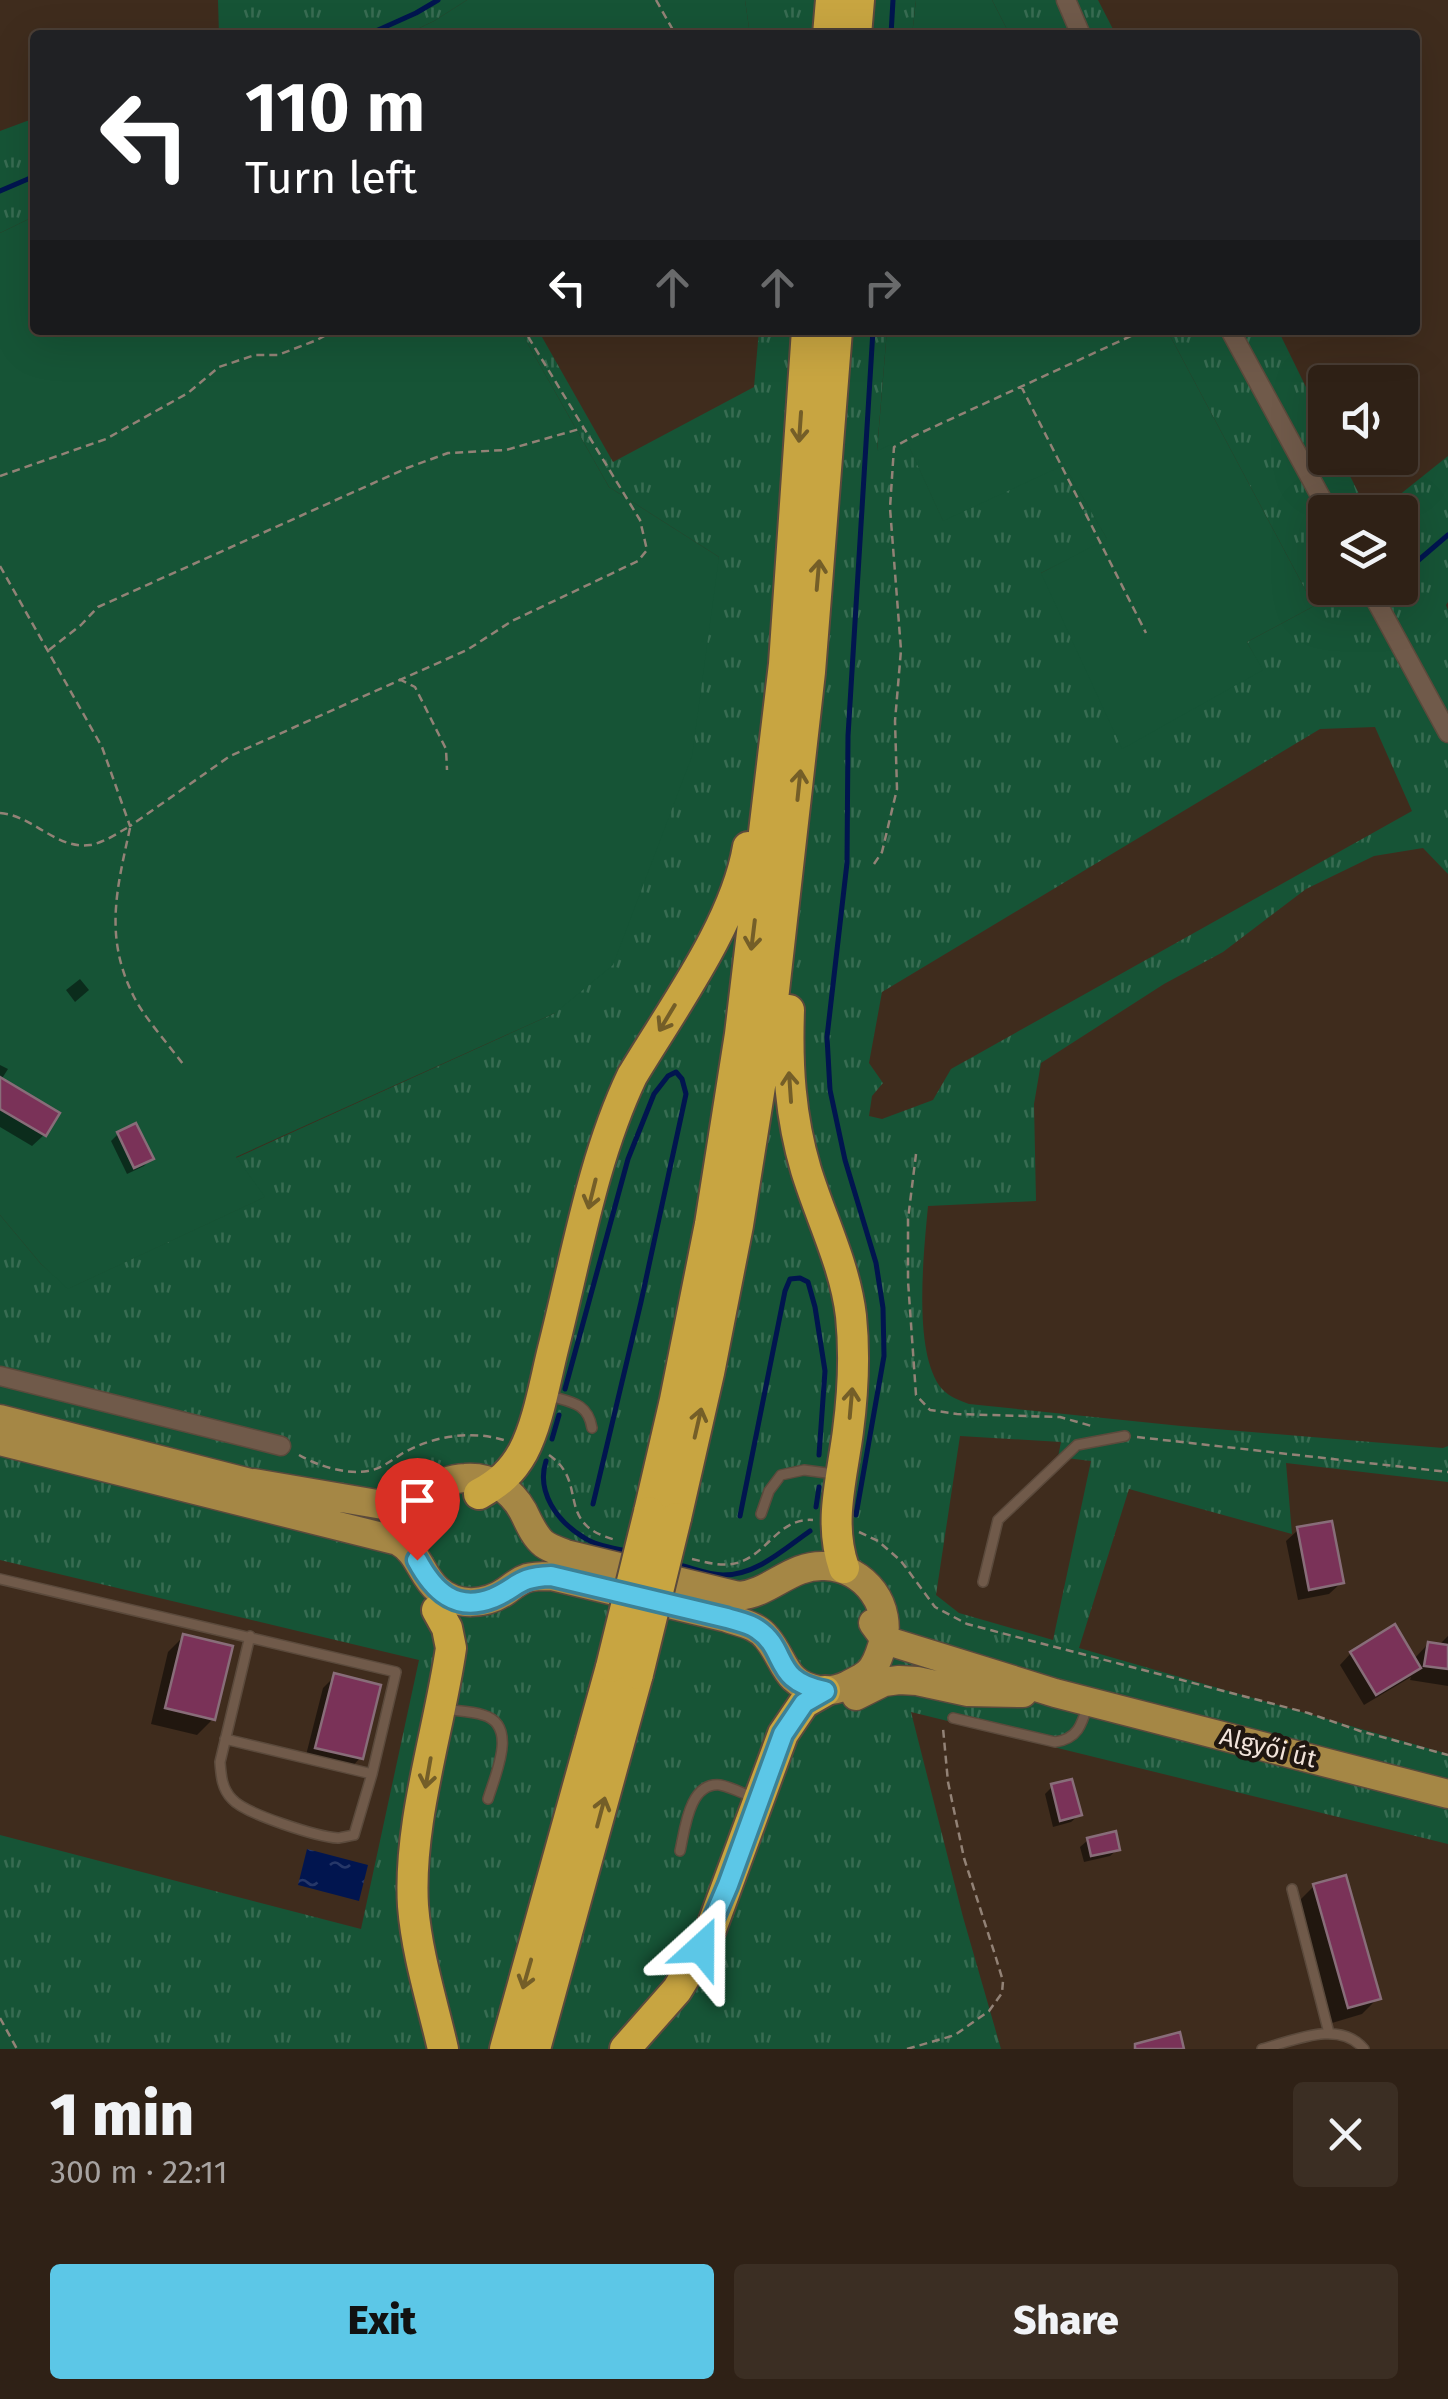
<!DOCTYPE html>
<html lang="en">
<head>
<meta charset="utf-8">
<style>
  body { margin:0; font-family:"Fira Sans",sans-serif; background:#3b2e23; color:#f1f3f6; height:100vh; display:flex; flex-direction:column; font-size:38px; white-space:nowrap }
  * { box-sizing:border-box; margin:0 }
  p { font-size:32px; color:#a7a3a1 }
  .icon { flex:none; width:55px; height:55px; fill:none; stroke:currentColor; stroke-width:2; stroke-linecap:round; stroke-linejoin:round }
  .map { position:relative; height:2049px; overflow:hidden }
  .drawer { display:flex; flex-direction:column; background:#2f2116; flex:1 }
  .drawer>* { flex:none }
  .top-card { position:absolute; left:30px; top:30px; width:1390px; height:305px; border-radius:10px; box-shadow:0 10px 40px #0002,0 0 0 2px #4a3e35; background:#202124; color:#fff; overflow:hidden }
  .controls { position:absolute; left:1308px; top:365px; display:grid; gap:20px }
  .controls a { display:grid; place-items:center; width:110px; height:110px; border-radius:10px; background:#2f2116; box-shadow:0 10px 40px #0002,0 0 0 2px #4a3e35; font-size:50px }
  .pin { position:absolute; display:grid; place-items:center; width:85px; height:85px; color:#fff; margin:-102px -42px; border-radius:50% 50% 50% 0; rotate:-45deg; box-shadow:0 0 10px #0007 }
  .pin .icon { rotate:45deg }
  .me { position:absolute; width:110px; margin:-55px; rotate:24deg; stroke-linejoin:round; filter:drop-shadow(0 0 8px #0008) }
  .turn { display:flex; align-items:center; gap:35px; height:210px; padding:0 50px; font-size:45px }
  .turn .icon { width:130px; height:130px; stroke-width:2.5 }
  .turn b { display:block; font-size:70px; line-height:85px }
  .lanes { display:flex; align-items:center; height:95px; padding:0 50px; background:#0003; justify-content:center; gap:50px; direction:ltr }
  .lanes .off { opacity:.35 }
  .round { display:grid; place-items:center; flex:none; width:105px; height:105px; border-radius:10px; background:#3b2e23 }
  .summary { display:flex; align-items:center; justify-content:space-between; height:170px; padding:0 50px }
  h1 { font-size:60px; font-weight:800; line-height:75px }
  .primary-button { display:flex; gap:20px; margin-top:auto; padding:20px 50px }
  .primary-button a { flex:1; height:115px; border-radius:10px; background:#5cc7e7; color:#111; font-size:40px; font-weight:800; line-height:115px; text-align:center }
  .primary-button a+a { background:#3b2e23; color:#f1f3f6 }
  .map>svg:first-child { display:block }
</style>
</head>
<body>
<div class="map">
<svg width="1448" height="2049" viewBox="0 0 1448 2049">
  <defs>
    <pattern id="grass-tufts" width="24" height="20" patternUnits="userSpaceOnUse" patternTransform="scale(2.5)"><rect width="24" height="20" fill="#165436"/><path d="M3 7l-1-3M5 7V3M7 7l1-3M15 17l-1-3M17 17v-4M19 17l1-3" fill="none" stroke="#386c52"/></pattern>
    <pattern id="water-ripples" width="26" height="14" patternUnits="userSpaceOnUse" patternTransform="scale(2.5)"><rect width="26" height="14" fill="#01154f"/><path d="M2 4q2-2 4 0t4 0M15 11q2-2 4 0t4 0" fill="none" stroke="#263768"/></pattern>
  </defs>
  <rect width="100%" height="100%" fill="#3f2c1d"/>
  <path fill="url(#grass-tufts)" fill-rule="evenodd" d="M218 0H467L434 21 405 35H219Z
    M745 0H916L912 35H750Z
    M992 0H1098L1116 35H1010Z
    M35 118V216L0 233V131Z
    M520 330H538L613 462 754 387 759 330H887L877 450 905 437 943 520 1064 464 1108 540 1041 573 1262 670 1247 642 1314 606 1167 330H1278L1325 426V458H1341L1368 512H1325V588H1400V512H1378L1448 456V602L1446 605 1448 610V874L1423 848 1374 856 1306 889 1223 952 1164 984 1041 1063 1034 1104 1036 1201 928 1206C924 1251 912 1354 942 1389 950 1397 958 1400 969 1404L1181 1426 1443 1448 1448 1446V1482L1286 1463 1292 1534 1129 1489 1079 1648 1448 1754V1844L911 1712 963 1917 1001 2049H0V1835L361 1929 419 1660 0 1560V1215L41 1264 69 1288 264 1197 236 1158 555 1013 719 557 609 487ZM1375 727 1412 811 951 1069 933 1100 882 1119 869 1116 872 1096 883 1083 869 1063 882 992 1320 729ZM960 1436 1061 1442 1058 1457 1091 1461 1053 1640 959 1613 936 1595Z"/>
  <path fill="#165436" d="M467 0H745L750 35H405L434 21Z
    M916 0H992L1010 35H912Z
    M35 216V330H520L609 487 719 557 692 756 613 965 555 1013 236 1157 265 1197 68 1289 41 1264 0 1215V233Z
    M887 330H1167L1314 606 1247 642 1263 670 1122 749 1041 573 1107 539 1064 465 943 521 905 438 877 451Z"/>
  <path fill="url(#water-ripples)" d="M307 1849 368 1865 359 1901 298 1885Z"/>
  <path fill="#0007" d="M80 979 89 990 75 1002 66 990Z
    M0 1065 8 1069 1 1080 56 1114 44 1135 32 1146 0 1127Z
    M118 1134 151 1158 144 1166 127 1174 111 1141Z
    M1298 1530 1341 1583 1329 1594 1298 1600 1286 1541Z
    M184 1636 213 1719 197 1735 151 1724 168 1652Z
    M1448 1636V1686L1410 1680 1411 1677 1364 1705 1340 1665 1351 1653 1413 1660 1428 1644 1438 1646Z
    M335 1676 360 1758 349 1770 305 1759 323 1688Z
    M1053 1786 1079 1815 1071 1822 1053 1827 1045 1794Z
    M1088 1840 1118 1849 1110 1856 1084 1862 1080 1847Z
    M1314 1886 1378 1998 1362 2014 1332 2023 1298 1902Z"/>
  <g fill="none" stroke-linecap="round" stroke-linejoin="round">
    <path stroke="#01154f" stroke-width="5" d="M367 35 416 13 438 0
      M891 35 893 0
      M0 191 35 176
      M1400 576 1448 535
      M565 1389 628 1159 654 1094 668 1076 676 1072 682 1079 686 1094 641 1302 593 1504
      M552 1439 559 1415
      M546 1461C536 1492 557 1521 583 1537 596 1546 615 1548 630 1552
      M816 1507 819 1487
      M856 1515 884 1356 883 1308 876 1263 845 1160 830 1090 827 1037 847 863 848 736 873 330
      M740 1516 785 1291 790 1279 800 1278 808 1282 815 1307 825 1371 819 1455
      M675 1564C690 1567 708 1575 723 1575 757 1575 784 1549 810 1531"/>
  </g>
  <path fill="#7a3258" stroke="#886d79" stroke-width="2.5" d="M0 1077 60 1113 46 1136 0 1109Z
    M136 1123 154 1159 134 1168 117 1132Z
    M1332 1521 1344 1583 1309 1590 1297 1527Z
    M1395 1624 1421 1668 1376 1695 1350 1652Z
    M183 1634 233 1646 215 1720 165 1708Z
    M1428 1642 1448 1645V1669L1424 1666Z
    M334 1673 381 1685 363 1759 315 1748Z
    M1072 1779 1082 1815 1060 1821 1051 1784Z
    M1116 1831 1120 1850 1091 1856 1087 1838Z
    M1346 1875 1381 1999 1348 2008 1313 1884Z
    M1180 2032 1184 2049H1135V2044Z"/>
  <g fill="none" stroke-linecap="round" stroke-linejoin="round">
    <g stroke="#5b4a3c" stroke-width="12">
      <path id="lane" d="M550 1396C571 1402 588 1403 592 1428
        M761 1514 769 1491 781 1475 804 1470 834 1474
        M0 1579 396 1672 372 1774 354 1835C353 1835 340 1838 338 1838 318 1837 245 1814 232 1799 222 1789 221 1776 220 1762L250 1636
        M983 1582 998 1520 1077 1445 1125 1436
        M443 1709C456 1711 471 1711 483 1715 519 1725 495 1775 488 1799
        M953 1718 1055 1742C1078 1739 1082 1724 1088 1704
        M225 1739 372 1774
        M680 1851C685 1829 689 1782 720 1785 731 1787 742 1793 752 1797
        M1292 1889 1329 2033
        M1262 2049C1293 2041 1339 2019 1364 2049"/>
    </g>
    <g stroke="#5b4a3c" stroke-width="21">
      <path id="street" d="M1066 0 1081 35
        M1230 330 1329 512
        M1369 588 1448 733
        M0 1376 281 1446"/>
    </g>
    <g stroke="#5b4a3c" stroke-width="31">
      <path id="primary" d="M0 1419 270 1488
        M0 1441 398 1541C419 1552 421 1576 438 1590 457 1607 486 1605 506 1591 513 1586 518 1581 527 1578 534 1576 543 1576 551 1576L727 1618C741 1623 757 1625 767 1638 786 1661 784 1684 819 1690 830 1692 839 1689 848 1685 855 1681 863 1678 868 1673 876 1666 879 1656 882 1646 894 1606 865 1568 825 1566 791 1564 771 1593 739 1596L566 1554C559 1551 551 1549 544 1544 534 1536 529 1523 523 1511 511 1489 490 1476 465 1478 435 1479 415 1503 383 1505L254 1483
        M873 1623 884 1638 891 1642 1055 1693 1448 1794
        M856 1696 884 1682 899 1680 917 1681 968 1692 1023 1693"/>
    </g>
    <g stroke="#5b4a3c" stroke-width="34">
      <path id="highway" d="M828 35 831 0
        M856 35 859 0
        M789 1010C787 1065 790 1116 806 1170 821 1219 845 1265 851 1316 855 1355 853 1393 848 1431 842 1479 828 1522 844 1568
        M479 1494C499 1483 512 1472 523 1452 538 1424 545 1381 553 1349 576 1259 592 1160 632 1076 672 1009 735 924 748 847
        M649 1512 675 1400 710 1224 740 1034 784 664 807 330
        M676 1518 709 1373 738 1225 771 1017 810 672 837 330
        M437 1610 447 1628 451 1648C439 1731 408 1823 413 1906 417 1955 432 2001 443 2049
        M505 2049 611 1667
        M535 2049 638 1674
        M625 2049 677 1990 691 1967 711 1929 783 1734 804 1703 825 1691"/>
    </g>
    <path stroke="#928276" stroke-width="2.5" stroke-dasharray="8 5" stroke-linecap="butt" d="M656 0 673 30V35
      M1021 386 1146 633
      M0 476 106 439 188 393 219 367 255 355H278L317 340 335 330
      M0 566 102 747 130 826 230 756 467 650 512 621 638 561 647 550 640 520 524 330
      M49 650 81 625 98 607 407 468 448 453 506 450 583 428
      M399 679 415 687 446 749 447 770
      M0 813C32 815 57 850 90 845 103 843 116 834 127 828
      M130 828C117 888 104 936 133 995 143 1016 168 1044 183 1064
      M874 864 882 852 897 789 895 721 901 650 890 508 894 447 914 436 1144 330
      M916 1154 908 1219V1281L916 1395 930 1410 957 1414 1060 1417 1095 1427
      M1137 1437 1448 1472
      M299 1455C318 1466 346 1475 368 1471 381 1469 392 1460 403 1453 434 1436 470 1430 504 1440
      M549 1455C590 1483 553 1524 616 1540
      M859 1532 878 1541 901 1561 935 1607 967 1624 1308 1713 1360 1731 1448 1755
      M692 1559C705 1562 718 1566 732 1564 766 1559 777 1517 813 1520
      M0 2018 17 2049
      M907 2049 955 2035 989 2011 1002 1993 1003 1981 996 1958 964 1858 948 1782 943 1728"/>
    <use href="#lane" stroke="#705a4a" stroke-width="9"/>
    <use href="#street" stroke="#705a4a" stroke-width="18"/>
    <use href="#primary" stroke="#a58745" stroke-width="28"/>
    <use href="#highway" stroke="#c8a541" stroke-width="30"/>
    <g stroke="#5b4a3c" stroke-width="34" stroke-linecap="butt">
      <path id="highway-bridge" d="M611 1667 649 1512
        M638 1674 676 1518"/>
    </g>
    <use href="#highway-bridge" stroke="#c8a541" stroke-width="30"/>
  </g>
  <defs><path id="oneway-shaft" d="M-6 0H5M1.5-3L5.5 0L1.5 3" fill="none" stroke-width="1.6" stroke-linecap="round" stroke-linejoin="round" transform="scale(2.5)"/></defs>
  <g stroke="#745e28">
    <use href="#oneway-shaft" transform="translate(800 427) rotate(94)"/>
    <use href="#oneway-shaft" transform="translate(818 575) rotate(-85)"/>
    <use href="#oneway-shaft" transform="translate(799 785) rotate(-84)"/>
    <use href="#oneway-shaft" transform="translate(753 935) rotate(97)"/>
    <use href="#oneway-shaft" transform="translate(667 1018) rotate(121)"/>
    <use href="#oneway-shaft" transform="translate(790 1087) rotate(-94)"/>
    <use href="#oneway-shaft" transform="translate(592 1194) rotate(104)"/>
    <use href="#oneway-shaft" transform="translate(851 1403) rotate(-85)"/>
    <use href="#oneway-shaft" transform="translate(698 1423) rotate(-77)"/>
    <use href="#oneway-shaft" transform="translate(428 1773) rotate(100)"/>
    <use href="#oneway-shaft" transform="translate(601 1812) rotate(-75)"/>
    <use href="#oneway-shaft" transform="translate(527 1974) rotate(106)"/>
  </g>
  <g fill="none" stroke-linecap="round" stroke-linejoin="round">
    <g stroke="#3c8196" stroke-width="25">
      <path id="route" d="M417 1560C433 1590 455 1613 493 1598 519 1587 517 1577 551 1576L727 1618C736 1621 749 1623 757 1629 789 1650 771 1681 825 1691L804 1703 783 1734 728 1885 701 1948"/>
    </g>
    <use href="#route" stroke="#5cc7e7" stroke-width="18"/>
  </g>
  <g text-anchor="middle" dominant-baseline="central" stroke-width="9" stroke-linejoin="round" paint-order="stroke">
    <g font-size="25" fill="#f1e3da" stroke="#1f1610">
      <text transform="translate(1268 1748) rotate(14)">Algyői út</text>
    </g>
  </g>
</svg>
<div class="controls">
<a><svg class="icon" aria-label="sound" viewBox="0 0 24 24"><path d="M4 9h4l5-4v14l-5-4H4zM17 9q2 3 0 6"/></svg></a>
<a><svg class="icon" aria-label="layers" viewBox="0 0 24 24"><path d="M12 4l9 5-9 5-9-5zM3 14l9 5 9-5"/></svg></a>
</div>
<div class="pin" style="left:417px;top:1560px;background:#d93025"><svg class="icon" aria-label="arrive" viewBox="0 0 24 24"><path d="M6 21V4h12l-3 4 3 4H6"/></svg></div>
<svg class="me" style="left:701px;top:1948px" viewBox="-20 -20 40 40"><path d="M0-17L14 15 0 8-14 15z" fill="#5cc7e7" stroke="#fff" stroke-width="4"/></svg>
<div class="top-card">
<div class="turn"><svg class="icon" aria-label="left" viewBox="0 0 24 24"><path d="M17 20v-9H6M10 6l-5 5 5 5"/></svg><div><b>110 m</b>Turn left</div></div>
<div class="lanes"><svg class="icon" aria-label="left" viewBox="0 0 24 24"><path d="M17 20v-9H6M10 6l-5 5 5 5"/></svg><svg class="icon off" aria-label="ahead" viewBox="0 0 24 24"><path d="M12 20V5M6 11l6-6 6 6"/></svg><svg class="icon off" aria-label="ahead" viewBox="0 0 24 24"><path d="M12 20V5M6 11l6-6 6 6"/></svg><svg class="icon off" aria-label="right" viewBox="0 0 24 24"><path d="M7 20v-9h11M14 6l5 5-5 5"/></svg></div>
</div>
</div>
<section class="drawer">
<div class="summary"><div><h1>1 min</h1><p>300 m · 22:11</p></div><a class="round"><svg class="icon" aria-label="close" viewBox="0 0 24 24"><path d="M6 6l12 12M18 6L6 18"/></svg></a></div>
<div class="primary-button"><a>Exit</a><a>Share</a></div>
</section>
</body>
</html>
